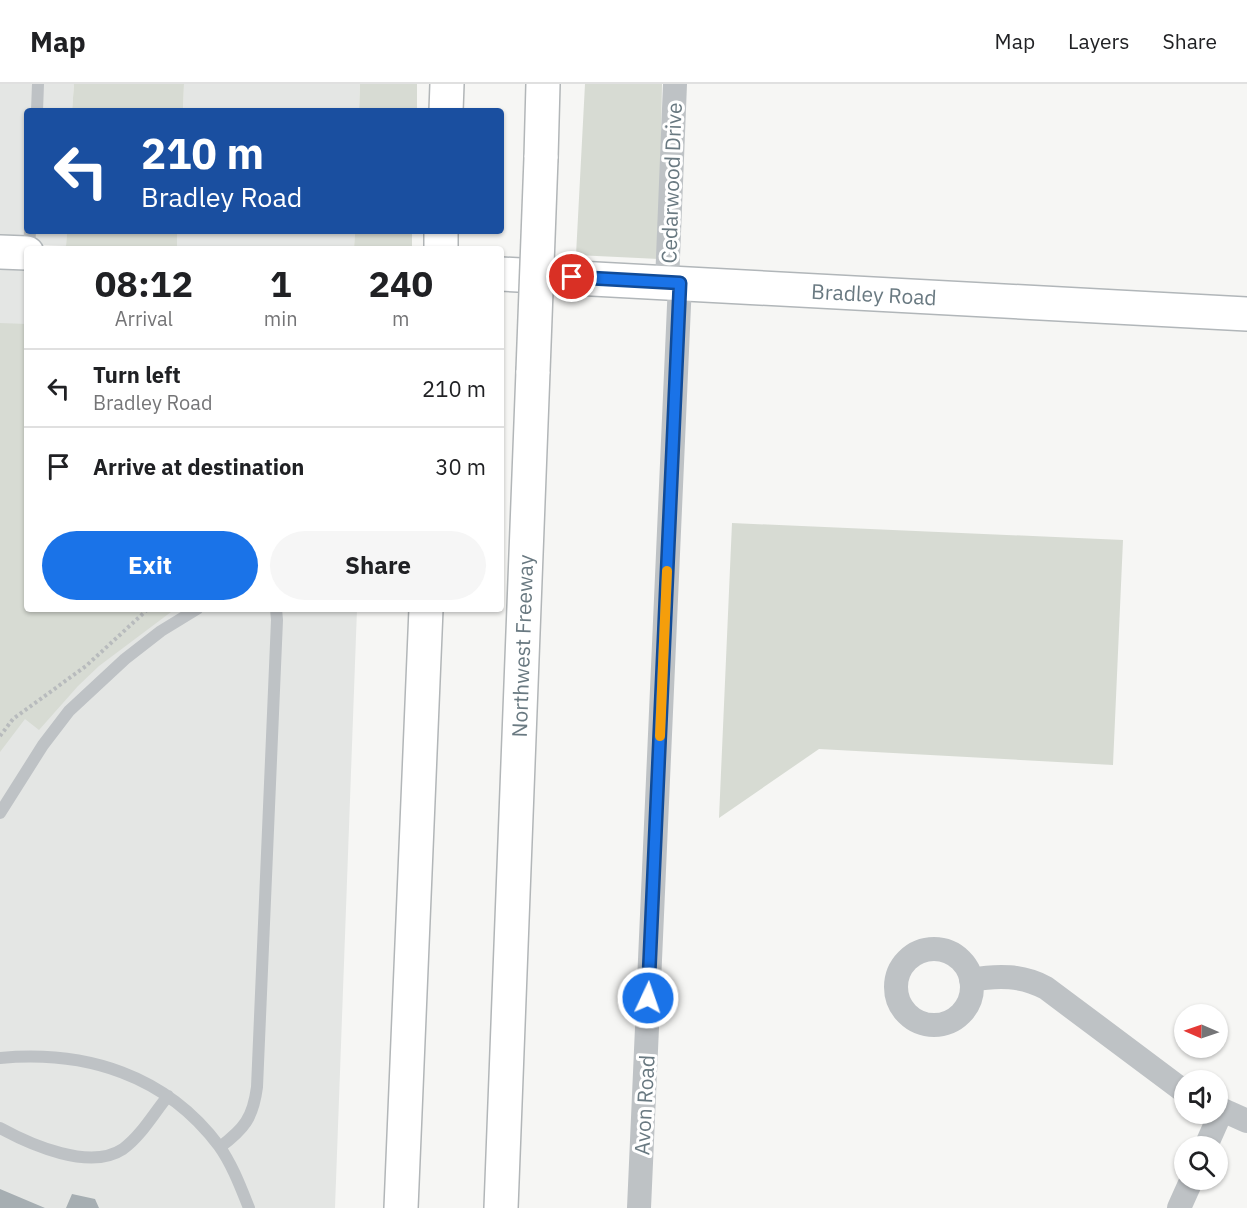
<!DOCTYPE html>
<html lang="en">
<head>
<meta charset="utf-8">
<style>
  body { margin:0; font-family:"IBM Plex Sans",sans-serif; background:#f6f6f6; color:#202124; height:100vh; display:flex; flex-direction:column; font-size:22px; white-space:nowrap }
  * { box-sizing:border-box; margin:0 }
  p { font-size:20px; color:#757577 }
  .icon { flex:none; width:33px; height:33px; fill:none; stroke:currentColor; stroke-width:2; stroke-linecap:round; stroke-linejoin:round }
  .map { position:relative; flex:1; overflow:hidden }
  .panel { position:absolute; left:24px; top:162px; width:480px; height:366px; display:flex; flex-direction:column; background:#fff; border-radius:6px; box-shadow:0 2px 4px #0004 }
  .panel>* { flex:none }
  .top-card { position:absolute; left:24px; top:24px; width:480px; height:126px; border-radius:6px; box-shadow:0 2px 4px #0004; background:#1a4fa0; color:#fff; overflow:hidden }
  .needle { width:39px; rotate:272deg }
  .buttons { position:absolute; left:1174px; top:920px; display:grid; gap:12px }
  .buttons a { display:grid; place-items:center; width:54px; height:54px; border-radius:50%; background:#fff; box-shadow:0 2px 4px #0004; font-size:30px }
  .pin { position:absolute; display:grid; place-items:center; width:51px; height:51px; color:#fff; margin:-26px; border:3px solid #fff; border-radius:50%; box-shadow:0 2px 6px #0007 }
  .me { position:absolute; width:66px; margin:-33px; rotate:3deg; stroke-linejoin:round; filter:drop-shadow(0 0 4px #0008) }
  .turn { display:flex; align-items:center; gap:21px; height:126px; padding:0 18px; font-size:27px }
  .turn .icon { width:78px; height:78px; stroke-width:2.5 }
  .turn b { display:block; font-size:42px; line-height:51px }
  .eta { display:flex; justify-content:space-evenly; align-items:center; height:102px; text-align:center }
  .eta b { font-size:36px; font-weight:800; line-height:42px }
  .primary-button { display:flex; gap:12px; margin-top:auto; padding:12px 18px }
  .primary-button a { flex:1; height:69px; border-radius:36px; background:#1a73e8; color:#fff; font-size:24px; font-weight:800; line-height:69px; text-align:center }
  .primary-button a+a { background:#f6f6f6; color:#202124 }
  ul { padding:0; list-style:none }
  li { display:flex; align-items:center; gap:18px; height:78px; padding:0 18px; border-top:2px solid #e0e0e0 }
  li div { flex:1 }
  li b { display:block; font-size:22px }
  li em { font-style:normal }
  header { display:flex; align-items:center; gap:36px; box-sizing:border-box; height:84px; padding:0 30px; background:#fff; border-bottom:2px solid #e0e0e0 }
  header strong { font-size:28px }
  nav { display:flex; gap:33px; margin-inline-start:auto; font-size:21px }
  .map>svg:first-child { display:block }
</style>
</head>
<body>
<header>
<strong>Map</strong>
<nav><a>Map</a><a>Layers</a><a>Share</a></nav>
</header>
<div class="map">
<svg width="1247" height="1124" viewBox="0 0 1247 1124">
  <rect width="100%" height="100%" fill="#f6f6f4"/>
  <path fill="#e4e6e4" d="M0 0H74L72 27H27V147H67L66 162 0 159Z
    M184 0H360L359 27H183Z
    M177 147H355L354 164 177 162Z
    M0 184 27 185V525H357L335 1124H0Z"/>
  <path fill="#d7dbd3" d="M74 0H184L183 27H72Z
    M360 0H417V27H359Z
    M585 0H662L659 175 576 171Z
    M67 147H177V162H66Z
    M355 147H412V165L354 164Z
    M0 239 27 240V525H175L99 582 78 602 39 646 25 635 0 668Z
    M732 439 1123 456 1113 681 819 665 719 734Z"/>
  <path fill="#a6aeb2" d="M0 1105 45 1124H0Z
    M72 1110 95 1115 99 1124H66Z"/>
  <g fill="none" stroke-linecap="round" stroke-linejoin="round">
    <g stroke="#b1b6b9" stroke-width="36">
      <path id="secondary" d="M0 168 27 169
        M501 190 1247 230"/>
    </g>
    <g stroke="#b2b6b8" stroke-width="36">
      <path id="highway" d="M446 27 447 0
        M541 74 543 0
        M441 165V147
        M401 1124 426 525
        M501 1124 533 287"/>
    </g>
    <path stroke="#b8bbbd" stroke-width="4" stroke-dasharray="3 3" stroke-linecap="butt" d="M0 652 13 635 86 582 148 525"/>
    <path stroke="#bec2c5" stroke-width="12" d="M37 27 38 0
      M29 165 30 147
      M0 729 43 661 69 627 125 575 161 547 197 525
      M0 974C86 966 166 991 219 1062 232 1080 241 1104 249 1124
      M0 1044C31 1061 90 1087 123 1065 141 1052 154 1029 168 1012
      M220 1063C244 1045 253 1034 257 1003L277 536 276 525"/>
    <path stroke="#bec2c5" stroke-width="24" d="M667 198 675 0
      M896 903a38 38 0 1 1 76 0a38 38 0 1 1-76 0Z
      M971 896C998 891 1022 891 1046 904L1185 1008
      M1218 1024 1247 1037
      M1206 1062 1222 1026
      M639 1124 680 199
      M1179 1124 1192 1095"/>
    <use href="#secondary" stroke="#fff" stroke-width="33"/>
    <use href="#highway" stroke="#fff" stroke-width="33"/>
    <g stroke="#b2b6b8" stroke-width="36" stroke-linecap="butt">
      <path id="highway-bridge" d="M533 287 541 74"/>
    </g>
    <use href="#highway-bridge" stroke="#fff" stroke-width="33"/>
  </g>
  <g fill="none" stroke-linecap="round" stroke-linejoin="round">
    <g stroke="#114b97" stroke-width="15">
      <path id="route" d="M572 193 680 199 648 914"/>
    </g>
    <use href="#route" stroke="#1a73e8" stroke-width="10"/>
    <path stroke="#f59e0b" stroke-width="10" d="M660 652 667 487"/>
  </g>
  <g text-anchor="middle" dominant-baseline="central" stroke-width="6" stroke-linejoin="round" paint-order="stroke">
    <g font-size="21" fill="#697981" stroke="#fff">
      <text transform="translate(671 99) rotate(-88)">Cedarwood Drive</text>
      <text transform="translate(874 210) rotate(3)">Bradley Road</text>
      <text transform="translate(522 562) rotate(-88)">Northwest Freeway</text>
      <text transform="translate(644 1021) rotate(-87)">Avon Road</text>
    </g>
  </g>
</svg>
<div class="buttons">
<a><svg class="needle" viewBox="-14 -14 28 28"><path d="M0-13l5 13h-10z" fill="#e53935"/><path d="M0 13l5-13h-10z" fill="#757577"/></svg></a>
<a><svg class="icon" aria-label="sound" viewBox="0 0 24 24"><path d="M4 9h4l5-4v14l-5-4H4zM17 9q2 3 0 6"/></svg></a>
<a><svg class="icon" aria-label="search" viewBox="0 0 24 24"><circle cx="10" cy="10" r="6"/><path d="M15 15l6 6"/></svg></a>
</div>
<div class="pin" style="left:572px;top:193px;background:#d93025"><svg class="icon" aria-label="arrive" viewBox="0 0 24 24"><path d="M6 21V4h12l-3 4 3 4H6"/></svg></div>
<svg class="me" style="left:648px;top:914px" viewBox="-20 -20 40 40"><circle r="17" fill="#1a73e8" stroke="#fff" stroke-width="3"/><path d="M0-11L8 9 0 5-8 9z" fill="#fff"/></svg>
<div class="top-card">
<div class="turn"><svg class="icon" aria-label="left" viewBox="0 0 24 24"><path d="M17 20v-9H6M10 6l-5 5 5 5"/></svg><div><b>210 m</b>Bradley Road</div></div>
</div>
<section class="panel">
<div class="eta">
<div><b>08:12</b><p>Arrival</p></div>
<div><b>1</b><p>min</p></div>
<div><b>240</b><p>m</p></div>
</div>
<ul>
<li><svg class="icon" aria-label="left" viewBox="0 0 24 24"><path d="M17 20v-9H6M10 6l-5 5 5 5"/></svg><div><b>Turn left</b><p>Bradley Road</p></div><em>210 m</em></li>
<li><svg class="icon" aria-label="arrive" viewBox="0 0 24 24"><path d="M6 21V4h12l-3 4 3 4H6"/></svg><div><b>Arrive at destination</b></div><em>30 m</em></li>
</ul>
<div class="primary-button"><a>Exit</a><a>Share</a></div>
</section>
</div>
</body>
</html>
